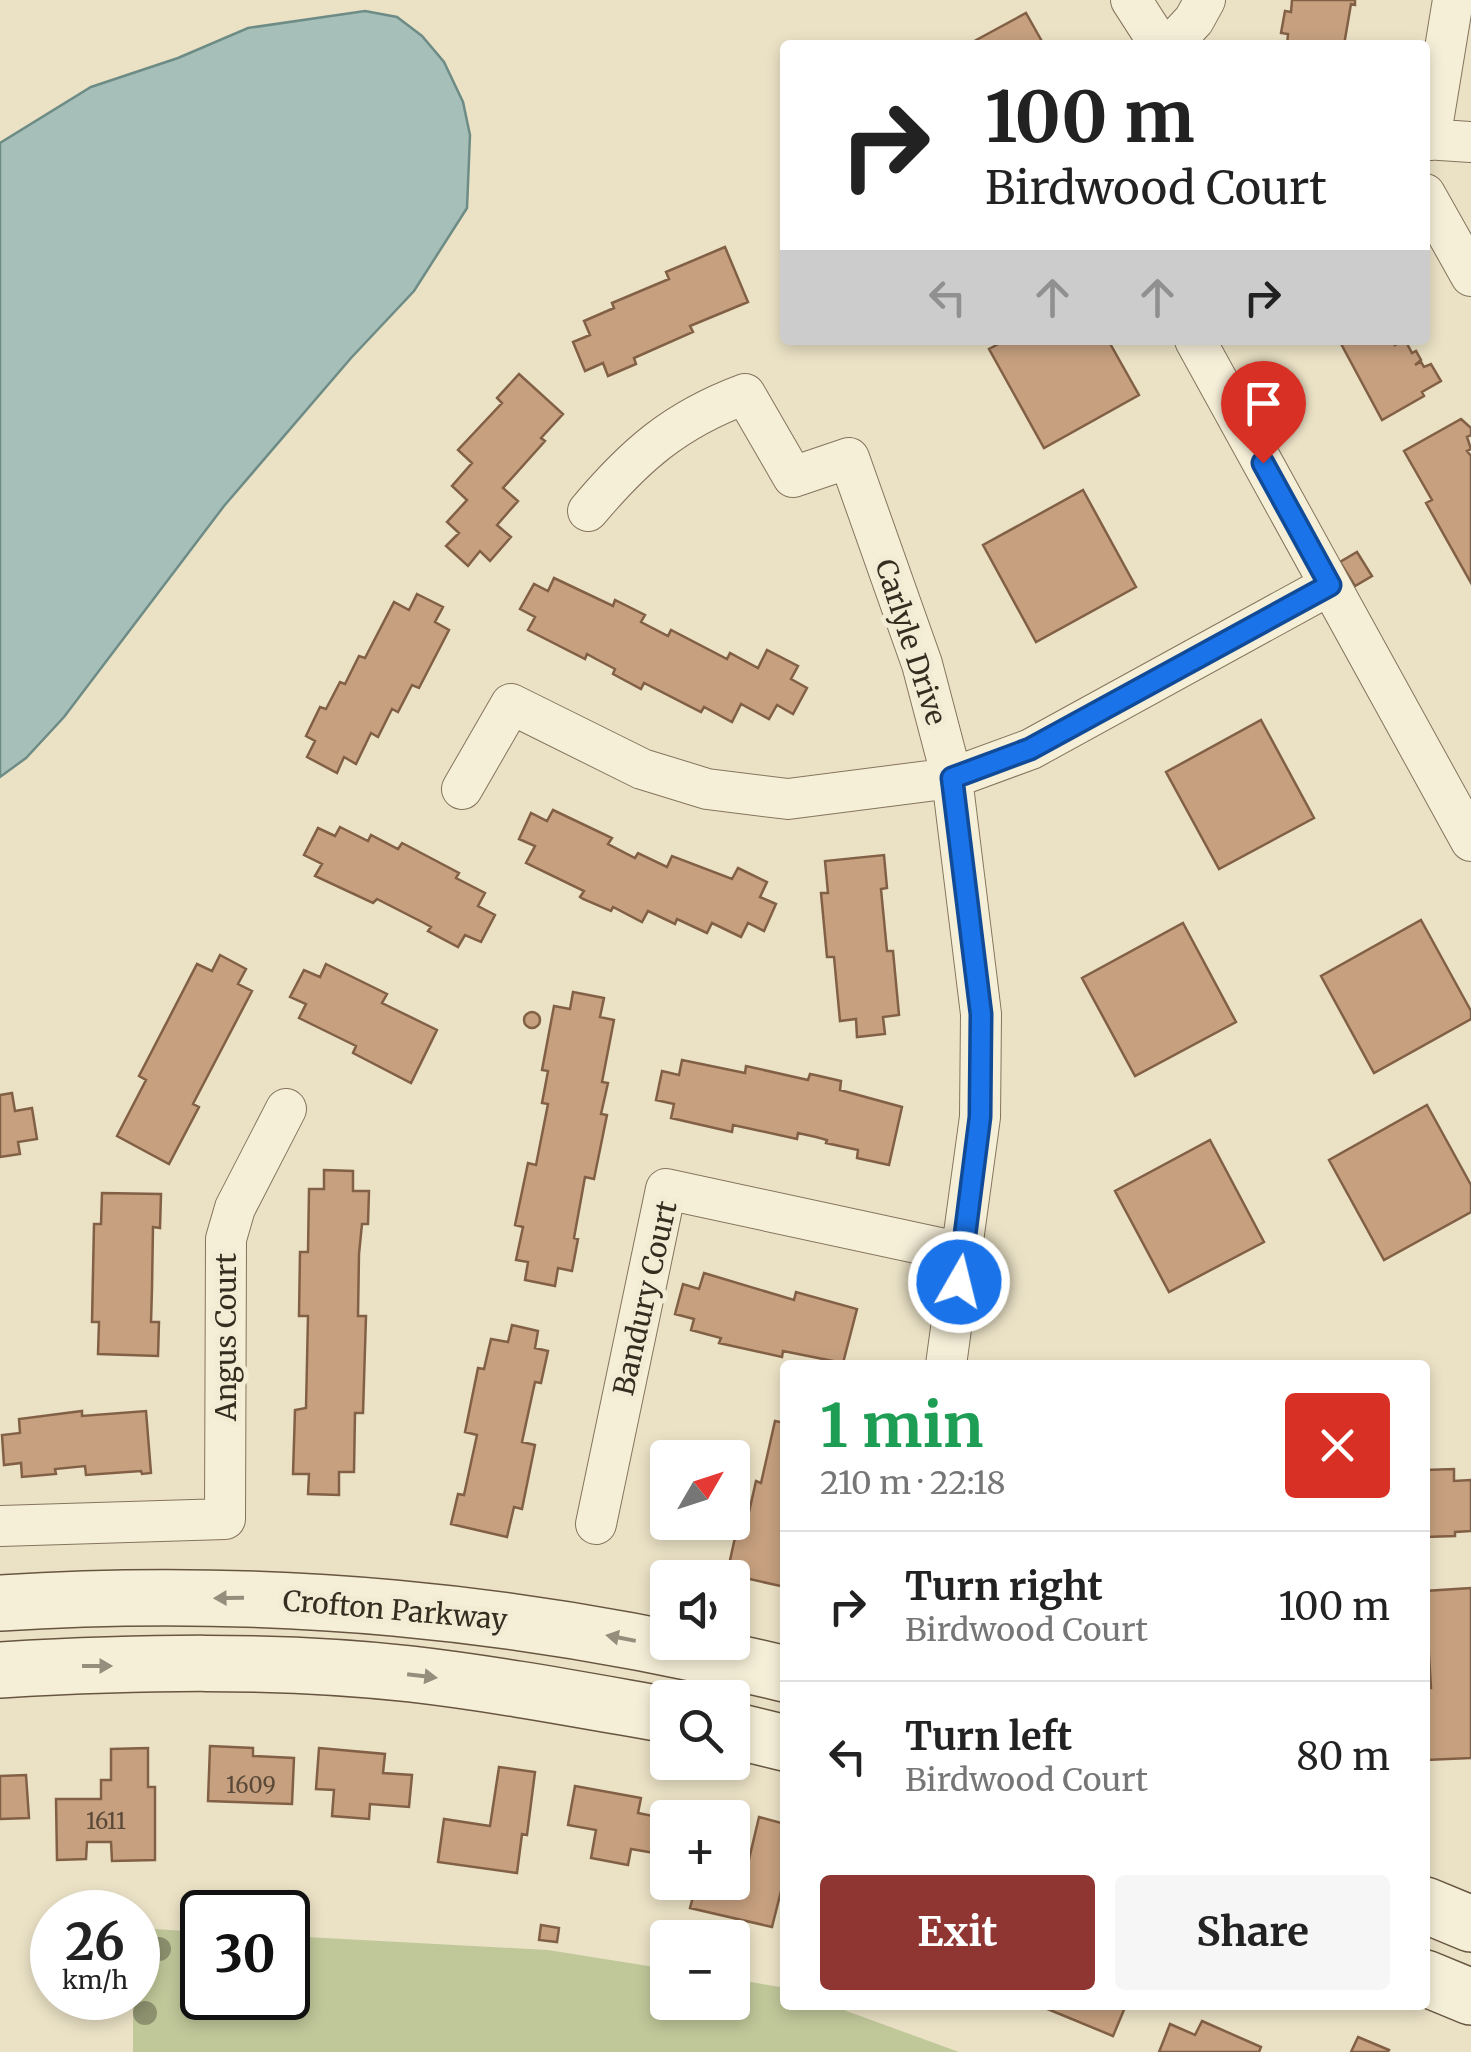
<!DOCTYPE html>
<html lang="en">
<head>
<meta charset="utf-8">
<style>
  body { margin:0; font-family:Merriweather,serif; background:#f6f6f6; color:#222; height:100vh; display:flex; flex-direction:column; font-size:38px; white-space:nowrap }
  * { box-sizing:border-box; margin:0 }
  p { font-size:32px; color:#767676 }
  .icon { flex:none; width:55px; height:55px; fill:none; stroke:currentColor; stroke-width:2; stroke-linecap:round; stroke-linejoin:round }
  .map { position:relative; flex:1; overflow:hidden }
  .side { position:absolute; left:780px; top:1360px; width:650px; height:650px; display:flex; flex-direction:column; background:#fff; border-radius:10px; box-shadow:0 5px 15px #0003 }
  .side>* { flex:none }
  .banner { position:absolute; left:780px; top:40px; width:650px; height:305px; border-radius:10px; box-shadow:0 5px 15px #0003; background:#fff; color:#222; overflow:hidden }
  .needle { width:65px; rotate:51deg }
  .buttons { position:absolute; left:650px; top:1440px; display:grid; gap:20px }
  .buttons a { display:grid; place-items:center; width:100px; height:100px; border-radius:10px; background:#fff; box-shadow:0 5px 15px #0003; font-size:50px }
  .speed { position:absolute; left:30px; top:1890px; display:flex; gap:20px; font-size:50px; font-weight:700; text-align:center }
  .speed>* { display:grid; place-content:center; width:130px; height:130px; border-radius:50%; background:#fff; box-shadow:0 5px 15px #0003; line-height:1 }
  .speed small { font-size:25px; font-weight:400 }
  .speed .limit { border:5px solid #111; border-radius:15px; background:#fff; color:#111 }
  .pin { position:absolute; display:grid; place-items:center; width:85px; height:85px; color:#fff; margin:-102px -42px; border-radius:50% 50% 50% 0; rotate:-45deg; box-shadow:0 0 10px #0007 }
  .pin .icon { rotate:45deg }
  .me { position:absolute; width:110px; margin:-55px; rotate:8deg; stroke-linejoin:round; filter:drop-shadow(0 0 8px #0008) }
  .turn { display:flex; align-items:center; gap:35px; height:210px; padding:0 40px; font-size:45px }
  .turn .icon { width:130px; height:130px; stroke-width:2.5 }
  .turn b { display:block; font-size:70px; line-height:85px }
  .lanes { display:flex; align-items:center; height:95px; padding:0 40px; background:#0003; justify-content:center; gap:50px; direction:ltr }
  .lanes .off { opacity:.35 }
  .round { display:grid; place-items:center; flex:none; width:105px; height:105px; border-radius:10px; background:#f6f6f6 }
  .head { display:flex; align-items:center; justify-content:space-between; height:170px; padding:0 40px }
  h1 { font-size:60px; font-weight:700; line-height:75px; color:#1e9e55 }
  .cta { display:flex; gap:20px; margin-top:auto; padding:20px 40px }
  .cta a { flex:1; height:115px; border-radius:10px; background:#8f3632; color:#fff; font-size:40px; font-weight:700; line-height:115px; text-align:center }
  .cta a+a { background:#f6f6f6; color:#222 }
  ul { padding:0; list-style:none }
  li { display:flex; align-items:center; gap:30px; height:150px; padding:0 40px; border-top:2px solid #e0e0e0 }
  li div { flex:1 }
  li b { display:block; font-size:38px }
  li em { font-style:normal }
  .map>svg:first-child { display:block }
</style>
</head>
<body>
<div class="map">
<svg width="1471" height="2052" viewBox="0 0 1471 2052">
  <rect width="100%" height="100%" fill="#ebe2c6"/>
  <path fill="#c0c89a" d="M138 1928 202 1932V1998H288V1936L548 1950 667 1969 668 2002H732L733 1979 780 1987 785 1989V2005H830L959 2052H133V1998H138Z"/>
  <path fill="#a7bfb9" stroke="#6e8c86" stroke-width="2.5" d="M365 11 397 17 422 36 444 62 463 102 470 135 467 208 414 291 351 358 224 506 64 717 26 758 0 777V143L91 87 178 58 248 28Z"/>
  <path fill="#c6a07f" stroke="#826045" stroke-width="2.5" d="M1292 0H1355V5L1351 4 1344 45H1287L1288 34 1281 33 1285 11 1291 12Z
    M1026 13 1044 45H967Z
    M725 247 748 302 690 326 693 332 634 358 636 364 608 376 603 363 585 371 573 342 590 335 584 321 614 308 612 303 669 279 666 272Z
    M1006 340H1108L1139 395 1044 448 989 349Z
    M1339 340H1395V345L1405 340 1412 353 1416 351 1421 360 1415 365 1421 362 1424 367 1431 364 1441 381 1422 392 1424 396 1382 420Z
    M519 374 563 414 541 438 545 441 503 488 518 501 497 525 511 537 490 561 480 551 468 566 446 546 459 533 447 522 467 500 452 486 472 463 458 450 502 403 497 398Z
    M1461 419 1471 428V435L1467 437 1471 449 1467 451 1471 456V583L1426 503 1432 500 1404 451Z
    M1083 490 1136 587 1036 642 983 545Z
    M1357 552 1372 576 1355 586 1340 562Z
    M554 578 613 606 615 600 645 615 641 622 668 636 671 630 727 659 730 653 758 668 767 650 798 666 791 679 807 688 793 714 777 705 769 719 741 704 732 722 704 707 701 712 644 683 641 689 613 674 615 669 596 659 587 654 585 659 528 630 535 617 520 609 534 584 548 591Z
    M417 594 443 607 435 622 449 630 419 688 412 685 398 712 392 709 378 737 371 733 356 764 344 757 337 773 307 757 315 741 306 736 320 707 326 709 340 682 345 684 359 656 365 658 394 602 409 610Z
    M1261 720 1314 818 1219 869 1166 772Z
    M553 810 612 838 608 844 635 858 638 853 667 867 672 856 732 879 738 868 767 882 760 897 776 904 764 931 748 923 741 937 712 923 707 933 677 919 675 924 648 911 642 922 613 907 611 911 583 899 580 897 584 891 526 863 535 846 519 839 531 813 547 821Z
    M340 827 368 841 371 835 398 849 402 843 406 845 459 873 456 878 485 893 478 906 495 915 481 942 465 935 458 947 428 931 431 927 424 923 377 899 373 903 315 876 322 864 304 855 318 828 335 836Z
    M884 855 887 888 881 889 887 951H893L899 1015 883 1017 885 1034 857 1037 856 1019 840 1021 834 957H827L821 893H828L825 861Z
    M1421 920 1471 1011V1019L1374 1073 1321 976Z
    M1183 923 1236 1022 1135 1076 1082 978Z
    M220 955 246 969 238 984 252 991 195 1100 193 1104 199 1107 169 1164 117 1136 146 1080 139 1076 197 964 212 971Z
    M326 964 387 994 382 1003 437 1030 411 1083 353 1053 356 1046 299 1018 306 1004 290 997 304 970 320 977Z
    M573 992 604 998 600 1017 614 1020 602 1082 608 1083 601 1114 607 1115 594 1179 585 1177 574 1238 578 1239 572 1271 558 1268 555 1286 525 1280 528 1262 516 1260 523 1227 515 1225 528 1163 536 1165 548 1104 542 1103 548 1071 542 1070 554 1006 570 1009Z
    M524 1020a8 8 0 1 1 16 0a8 8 0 1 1-16 0Z
    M682 1060 745 1073 746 1066 808 1080 810 1074 815 1075 841 1081 840 1090 902 1107 889 1165 857 1158 858 1150 826 1143 827 1140 816 1137 798 1133 797 1139 733 1125 732 1132 671 1118 674 1104 656 1100 662 1071 679 1075Z
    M12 1093 15 1111 32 1108 37 1139 18 1142 20 1154 0 1157V1095Z
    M1427 1105 1471 1185V1212L1384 1260 1329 1160Z
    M1210 1140 1264 1242 1169 1292 1115 1191Z
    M324 1170 353 1171V1191H369L368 1224H362L359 1254 358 1316H366L363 1413H355L354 1472H339V1495L308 1494 309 1474H293L295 1410 306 1408 308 1316H299L300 1252H308L309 1189H324Z
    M102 1193 161 1194 160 1228 153 1227 152 1289 151 1322H159L158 1356 98 1354 99 1322H92L94 1224H101Z
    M704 1273 794 1300 796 1292 857 1309 843 1363 783 1351 782 1357 719 1343 721 1338 691 1330 694 1319 675 1314 683 1284 699 1289Z
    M512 1325 538 1331 535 1348 548 1351 541 1383 535 1382 522 1442 535 1445 522 1509 514 1507 507 1537 451 1524 458 1494 464 1495 477 1435 465 1432 478 1368 484 1369 491 1339 508 1342Z
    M82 1411V1416L146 1411 151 1473 142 1474 141 1471 86 1475 85 1466 55 1469 56 1474 22 1477 21 1463 4 1465 2 1435 20 1433 19 1419Z
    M775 1421 785 1423V1587L727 1574 741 1510 749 1512 756 1481 761 1483Z
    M1454 1469V1481L1471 1480V1531L1455 1532V1536L1425 1537V1470Z
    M1471 1588V1758L1426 1760 1425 1689 1431 1688 1425 1591Z
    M210 1746 253 1748V1756L294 1758 292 1804 208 1801Z
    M148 1748V1787H155V1860L112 1861 111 1842H87L86 1859 57 1860 56 1799H101V1780H111V1749Z
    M319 1748 385 1754 383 1773 412 1775 409 1807 370 1804 369 1819 332 1816 334 1790 316 1789Z
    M499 1767 535 1772 527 1835 522 1834 517 1873 438 1862 444 1819 490 1826Z
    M26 1775 29 1818 0 1819V1776Z
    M575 1786 641 1798 638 1813 668 1819 666 1855 631 1849 628 1865 591 1858 596 1830 568 1825Z
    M759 1817 785 1824V1875L772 1927 690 1908 697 1882H732V1873L745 1876Z
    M541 1925 559 1928 557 1942 539 1940Z
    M1046 2005H1126L1113 2036 1045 2008Z
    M1202 2021 1261 2047 1259 2052H1159L1170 2024 1195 2035Z
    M1358 2037 1389 2050 1388 2052H1351Z"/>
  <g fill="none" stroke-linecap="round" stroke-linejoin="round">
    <g stroke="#85745d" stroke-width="42">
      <path id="street" d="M1131 0 1160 45
        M1171 45 1194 20 1205 0
        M1425 139 1471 142
        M1430 140 1453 0
        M1425 194 1471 276
        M1195 340 1471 841
        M588 511C635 455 675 420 745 394L793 477 849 458 922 664 952 778 981 1014 980 1117 946 1365
        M462 789 511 704 642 769 707 789 788 799 952 778 1031 749 1330 585
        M596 1524 666 1189 963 1253
        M0 1526 225 1519 226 1239 235 1208 286 1109"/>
    </g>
    <g stroke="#675540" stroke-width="58">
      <path id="secondary" d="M0 1603C270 1586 522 1610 785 1674
        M0 1670C135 1662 276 1659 411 1674 497 1684 582 1700 668 1715
        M732 1730 785 1743
        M1425 1905 1471 1924
        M1425 1978 1471 1997"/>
    </g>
    <use href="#street" stroke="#f6efd8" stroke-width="40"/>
    <use href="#secondary" stroke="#f6efd8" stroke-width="55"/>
  </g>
  <g fill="#8f926f">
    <circle cx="159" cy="1949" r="12"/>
    <circle cx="145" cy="2013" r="12"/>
  </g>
  <defs><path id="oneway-solid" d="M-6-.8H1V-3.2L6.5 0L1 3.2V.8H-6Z" transform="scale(2.5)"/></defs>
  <g fill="#968e7c">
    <use href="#oneway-solid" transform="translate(229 1598) rotate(179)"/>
    <use href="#oneway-solid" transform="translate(621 1638) rotate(-169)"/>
    <use href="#oneway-solid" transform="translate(97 1666)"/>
    <use href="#oneway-solid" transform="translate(422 1676) rotate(7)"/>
  </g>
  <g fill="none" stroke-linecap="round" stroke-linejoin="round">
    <g stroke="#114b97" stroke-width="25">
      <path id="route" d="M959 1282 980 1117 981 1014 952 778 1030 749 1330 585 1263 463"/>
    </g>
    <use href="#route" stroke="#1a73e8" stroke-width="18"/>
  </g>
  <g text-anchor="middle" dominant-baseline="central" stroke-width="10" stroke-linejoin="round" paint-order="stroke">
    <g font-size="22" fill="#5a4938">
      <text x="251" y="1785">1609</text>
      <text x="106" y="1821">1611</text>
    </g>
    <g font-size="28" fill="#362c20" stroke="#f3ecd5">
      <text transform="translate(911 642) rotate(72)">Carlyle Drive</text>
      <text transform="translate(645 1298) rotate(-77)">Bandury Court</text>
      <text transform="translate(226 1337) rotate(-90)">Angus Court</text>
      <text transform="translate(395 1610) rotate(5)">Crofton Parkway</text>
    </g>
  </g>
</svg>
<div class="buttons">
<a><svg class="needle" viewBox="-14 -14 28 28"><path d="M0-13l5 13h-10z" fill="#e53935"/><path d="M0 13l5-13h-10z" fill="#767676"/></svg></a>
<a><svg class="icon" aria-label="sound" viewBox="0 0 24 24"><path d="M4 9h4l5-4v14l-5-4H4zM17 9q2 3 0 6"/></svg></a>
<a><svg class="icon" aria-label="search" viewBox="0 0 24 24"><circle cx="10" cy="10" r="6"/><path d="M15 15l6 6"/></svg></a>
<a>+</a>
<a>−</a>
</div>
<div class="speed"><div>26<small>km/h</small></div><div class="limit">30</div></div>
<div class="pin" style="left:1263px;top:463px;background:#d93025"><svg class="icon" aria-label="arrive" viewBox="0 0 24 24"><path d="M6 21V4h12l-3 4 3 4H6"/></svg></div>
<svg class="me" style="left:959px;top:1282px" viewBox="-20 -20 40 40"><circle r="17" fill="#1a73e8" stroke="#fff" stroke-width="3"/><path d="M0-11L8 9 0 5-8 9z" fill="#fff"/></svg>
<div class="banner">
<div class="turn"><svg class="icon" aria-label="right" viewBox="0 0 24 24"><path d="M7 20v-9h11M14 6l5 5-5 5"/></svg><div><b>100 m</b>Birdwood Court</div></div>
<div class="lanes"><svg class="icon off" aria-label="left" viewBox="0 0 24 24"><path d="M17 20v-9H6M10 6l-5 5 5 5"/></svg><svg class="icon off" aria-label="ahead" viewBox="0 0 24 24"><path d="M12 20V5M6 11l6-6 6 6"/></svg><svg class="icon off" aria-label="ahead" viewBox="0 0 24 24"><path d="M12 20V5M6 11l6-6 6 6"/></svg><svg class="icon" aria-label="right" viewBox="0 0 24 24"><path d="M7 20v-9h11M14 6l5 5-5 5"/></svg></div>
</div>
<section class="side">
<div class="head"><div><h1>1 min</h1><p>210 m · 22:18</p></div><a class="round" style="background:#d93025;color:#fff"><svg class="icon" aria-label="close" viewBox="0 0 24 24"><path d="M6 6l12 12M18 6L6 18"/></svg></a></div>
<ul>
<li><svg class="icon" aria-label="right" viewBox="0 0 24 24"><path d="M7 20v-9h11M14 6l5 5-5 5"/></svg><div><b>Turn right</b><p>Birdwood Court</p></div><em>100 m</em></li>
<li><svg class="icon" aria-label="left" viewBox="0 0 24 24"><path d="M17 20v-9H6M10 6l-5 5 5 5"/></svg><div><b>Turn left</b><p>Birdwood Court</p></div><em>80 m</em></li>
</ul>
<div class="cta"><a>Exit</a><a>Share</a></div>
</section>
</div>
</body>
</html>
